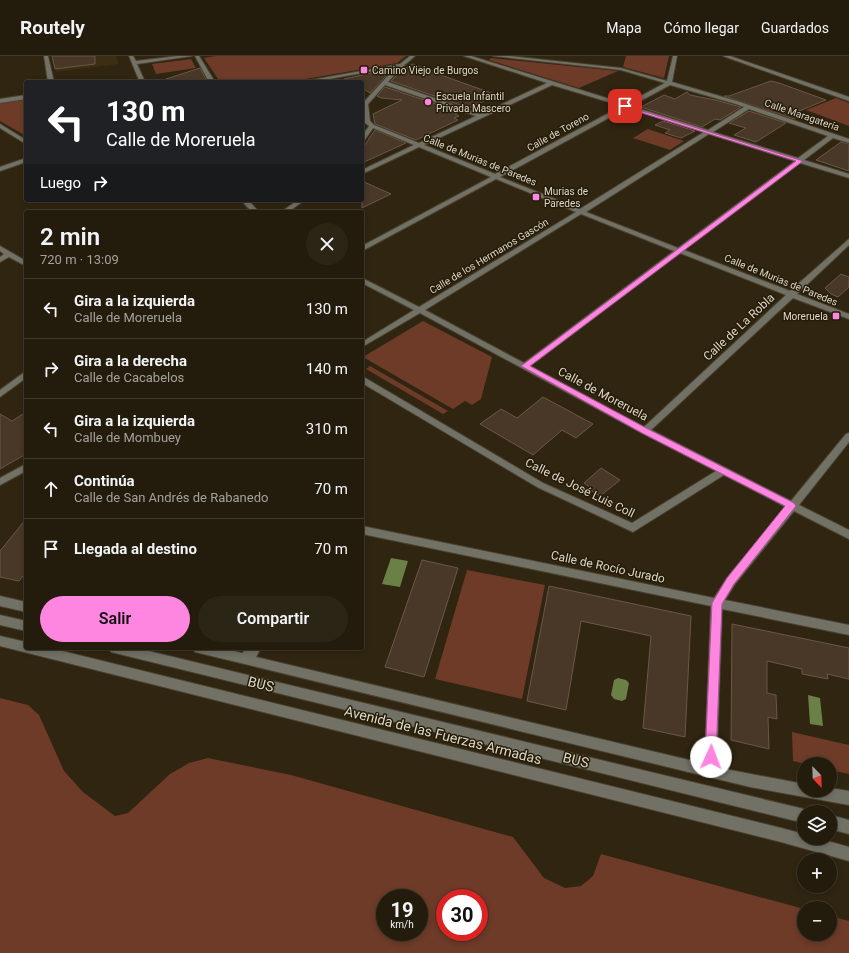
<!DOCTYPE html>
<html lang="es">
<head>
<meta charset="utf-8">
<style>
  body { margin:0; font-family:Roboto,sans-serif; background:#2b2516; color:#f1f3f6; height:100vh; display:flex; flex-direction:column; font-size:15px; white-space:nowrap }
  * { box-sizing:border-box; margin:0 }
  p { font-size:13px; color:#a3a19d }
  .icon { flex:none; width:22px; height:22px; fill:none; stroke:currentColor; stroke-width:2; stroke-linecap:round; stroke-linejoin:round }
  .map { position:relative; flex:1; overflow:hidden }
  .sheet { position:absolute; left:24px; top:154px; width:340px; height:440px; display:flex; flex-direction:column; background:#231c0d; border-radius:4px; box-shadow:0 2px 6px #0003,0 0 0 1px #403a2e }
  .sheet>* { flex:none }
  .top-card { position:absolute; left:24px; top:24px; width:340px; height:122px; border-radius:4px; box-shadow:0 2px 6px #0003,0 0 0 1px #403a2e; background:#202124; color:#fff; overflow:hidden }
  .needle { width:26px; rotate:157deg }
  .fabs { position:absolute; left:797px; top:701px; display:grid; gap:8px }
  .fabs a { display:grid; place-items:center; width:40px; height:40px; border-radius:50%; background:#231c0d; box-shadow:0 2px 6px #0003,0 0 0 1px #403a2e; font-size:20px }
  .speed { position:absolute; left:376px; top:833px; display:flex; gap:8px; font-size:20px; font-weight:700; text-align:center }
  .speed>* { display:grid; place-content:center; width:52px; height:52px; border-radius:50%; background:#231c0d; box-shadow:0 2px 6px #0003,0 0 0 1px #403a2e; line-height:1 }
  .speed small { font-size:10px; font-weight:400 }
  .speed .limit { border:6px solid #d22; background:#fff; color:#111 }
  .pin { position:absolute; display:grid; place-items:center; width:34px; height:34px; color:#fff; margin:-17px; border-radius:8px; box-shadow:0 2px 6px #0006 }
  .me { position:absolute; width:44px; margin:-22px; rotate:2deg; stroke-linejoin:round; filter:drop-shadow(0 0 3px #0008) }
  .turn { display:flex; align-items:center; gap:14px; height:84px; padding:0 16px; font-size:18px }
  .turn .icon { width:52px; height:52px; stroke-width:2.5 }
  .turn b { display:block; font-size:28px; line-height:34px }
  .then { display:flex; align-items:center; height:38px; padding:0 16px; background:#0003; gap:8px; font-size:15px }
  .round { display:grid; place-items:center; flex:none; width:42px; height:42px; border-radius:21px; background:#2b2516 }
  .overview { display:flex; align-items:center; justify-content:space-between; height:68px; padding:0 16px }
  h1 { font-size:24px; font-weight:600; line-height:30px }
  .action { display:flex; gap:8px; margin-top:auto; padding:8px 16px }
  .action a { flex:1; height:46px; border-radius:24px; background:#fe85e0; color:#111; font-size:16px; font-weight:600; line-height:46px; text-align:center }
  .action a+a { background:#2b2516; color:#f1f3f6 }
  ul { padding:0; list-style:none }
  li { display:flex; align-items:center; gap:12px; height:60px; padding:0 16px; border-top:1px solid #403a2e }
  li div { flex:1 }
  li b { display:block; font-size:15px }
  li em { font-style:normal }
  header { display:flex; align-items:center; gap:24px; box-sizing:border-box; height:56px; padding:0 20px; background:#231c0d; border-bottom:1px solid #403a2e }
  header strong { font-size:19px }
  nav { display:flex; gap:22px; margin-inline-start:auto; font-size:14px }
  .map>svg:first-child { display:block }
</style>
</head>
<body>
<header>
<strong>Routely</strong>
<nav><a>Mapa</a><a>Cómo llegar</a><a>Guardados</a></nav>
</header>
<div class="map">
<svg width="849" height="897" viewBox="0 0 849 897">
  <rect width="100%" height="100%" fill="#2f2511"/>
  <path fill="#3b2e12" d="M52 0H116L119 8 56 16Z"/>
  <path fill="#6d3b28" fill-rule="evenodd" d="M216 0H406L397 7 289 26H220L204 2Z
    M626 0H669L664 22 623 11Z
    M491 2 500 3 618 15 579 32 489 4Z
    M191 3 196 12 156 18 152 8Z
    M836 42 849 47V70L806 54Z
    M26 43V80L0 65V47Z
    M648 73 684 85 670 94 633 82Z
    M423 265 492 301 481 343 472 349 465 345 453 353 363 301Z
    M370 310 448 355 443 358 366 313Z
    M467 514 545 529 522 643 435 623Z
    M0 642 28 649 39 659 64 715 83 736 115 760 128 757 170 718 189 707 208 702 291 719 513 781 544 822 565 832 581 830 593 820 601 798 804 853V878H830V860L849 865V897H0ZM385 842H419V876H385ZM445 842H479V876H445Z
    M792 676 849 689V718L830 714V708H805L793 705Z"/>
  <path fill="#6a8047" d="M391 502 408 505 400 531 382 528Z
    M618 622 626 624 629 627 626 643 622 645 614 643 611 639 614 624Z
    M808 639 820 642 823 670 810 668Z"/>
  <path fill="#493727" stroke="#6b5746" d="M52 0H95V8L55 13Z
    M412 8 437 16 435 17 497 39 469 52 391 25 398 18Z
    M200 12 207 25 166 26V23Z
    M376 16H379L386 20 370 37 362 32V26H350L344 23Z
    M771 25 779 27 826 44 794 57 800 59 794 63 724 40H729Z
    M385 31 460 56 455 58 459 60 454 62 458 64 416 84 375 68 373 58 402 44 381 42 377 40Z
    M687 36 690 39 715 44 741 51 720 64 715 63 702 71 641 51 664 39 675 43Z
    M749 55 786 67 756 86 734 79 746 72 729 67Z
    M663 65 695 75 681 82 665 77 670 74 655 69Z
    M375 74 406 87 362 107V93Z
    M841 86 849 88V115L816 104Z
    M362 125 391 138 362 152Z
    M841 218 849 221V231L838 241 831 238 825 232Z
    M543 341 593 368 576 382 562 374 533 399 480 368 501 353 517 362Z
    M26 356V398L0 413V358L12 365Z
    M601 412 620 424 600 440 589 433 591 432 584 427Z
    M26 463V516L19 525 0 521V495Z
    M422 504 458 512 424 621 385 611Z
    M549 530 691 560 685 681 643 672 651 580 581 565 566 654 527 645Z
    M732 568 849 592V623L827 618 828 623 802 618V613L767 605V637L776 639 777 663 768 661 769 693 731 684Z"/>
  <g fill="none" stroke-linecap="round" stroke-linejoin="round">
    <g stroke="#4b412f" stroke-width="2">
      <path id="minor" d="M44 0H48L54 26H48Z
        M129 0H133L136 5 178 0H192L137 8 145 26H128L139 24Z
        M195 0H199L215 26H209Z
        M410 0H415L400 13 388 26 481 58 547 27 464 0H471L626 48 665 27 621 14 493 0H509L621 12 667 25 673 0H677L672 26 740 46 849 83V87L833 82 804 104 849 118V122L800 107 684 194 790 235 849 183V189L797 238 849 258V263L793 242 651 374 791 445 846 378 849 377V386L799 449 849 474V483L794 455 735 528 725 544 849 569V579L722 553 717 696 718 705 725 713 804 728V734H830V732L849 735V749L750 731 195 596 193 592H220L242 597 249 592H261L256 601 706 708 705 696 711 550 362 478V470L714 542 727 522 786 451 724 419 633 476 537 431 362 327V320L543 427 632 467 716 415 642 377 420 257 362 291V286L414 254 362 227V222L419 251 576 156 496 123 362 195V190L491 121 419 91 362 118V114L414 89 373 72 364 85 362 86V80L369 70 364 66 362 48 396 11 312 26H300L400 8ZM385 29 476 60 419 87 374 69 370 65 368 48ZM552 29 622 50 495 118 424 89ZM670 29 736 48 744 51 708 74 631 50ZM627 52 704 76 580 153 500 121ZM749 53 828 80 798 102 713 76ZM709 78 795 105 678 192 586 156ZM581 158 674 195 524 307 425 254ZM680 197 786 239 644 371 530 310Z
        M723 0H730L849 41V45Z
        M26 39V43L0 47V43Z
        M0 68 26 84V88L0 72Z
        M26 102V106L0 115V111Z
        M241 144H248L259 156H252Z
        M298 144H305L288 156H281Z
        M0 190 26 205V210L9 201 0 206V201L4 198 0 195Z
        M26 315V322L0 341V334Z
        M26 408V415L0 429V422Z
        M0 540 26 546V556L0 550Z
        M0 559 26 565V575L0 569Z
        M0 580 26 586V592H50L781 772 804 778V782H817L849 791V805L781 786 0 590Z
        M109 592H136L804 753 809 756H804V767L115 597 111 596Z
        M830 759 849 764V778L830 773Z"/>
    </g>
    <use href="#minor" fill="#717166" fill-rule="evenodd"/>
  </g>
  <path fill="#fe85e0" stroke="#a55692" d="M623 49 803 105 530 310 648 373 794 447 796 450 734 528 722 548 716 701 715 705 711 707 706 705 705 701 712 547 727 522 785 450 642 377 521 310 796 105 623 51Z"/>
  <g fill="#fe85e0" stroke="#251c07" stroke-width="1.5">
    <rect x="360" y="10" width="8" height="8" rx="2"/>
    <circle cx="428" cy="46" r="4"/>
    <rect x="532" y="137" width="8" height="8" rx="2"/>
    <rect x="832" y="256" width="8" height="8" rx="2"/>
  </g>
  <g text-anchor="middle" dominant-baseline="central" stroke-width="3" stroke-linejoin="round" paint-order="stroke">
    <g font-size="10" fill="#ded7cb" stroke="#251c07" text-anchor="start">
      <text x="372" y="14">Camino Viejo de Burgos</text>
      <text x="436" y="40">Escuela Infantil<tspan x="436" dy="12">Privada Mascero</tspan></text>
      <text x="544" y="135">Murias de<tspan x="544" dy="12">Paredes</tspan></text>
      <text x="828" y="260" text-anchor="end">Moreruela</text>
    </g>
    <g font-size="10" fill="#ded7cb" stroke="#251c07">
      <text transform="translate(802 59) rotate(19)">Calle Maragatería</text>
      <text transform="translate(558 76) rotate(-29)">Calle de Toreno</text>
      <text transform="translate(480 104) rotate(22)">Calle de Murias de Paredes</text>
      <text transform="translate(489 200) rotate(-31)">Calle de los Hermanos Gascón</text>
      <text transform="translate(781 224) rotate(22)">Calle de Murias de Paredes</text>
    </g>
    <g font-size="12" fill="#ded7cb" stroke="#251c07">
      <text transform="translate(739 271) rotate(-43)">Calle de La Robla</text>
      <text transform="translate(603 338) rotate(28)">Calle de Moreruela</text>
      <text transform="translate(580 432) rotate(26)">Calle de José Luis Coll</text>
      <text transform="translate(608 511) rotate(12)">Calle de Rocío Jurado</text>
    </g>
    <g font-size="14" fill="#ded7cb" stroke="#251c07">
      <text transform="translate(261 628) rotate(14)">BUS</text>
      <text transform="translate(443 679) rotate(14)">Avenida de las Fuerzas Armadas</text>
      <text transform="translate(576 704) rotate(14)">BUS</text>
    </g>
  </g>
</svg>
<div class="fabs">
<a><svg class="needle" viewBox="-14 -14 28 28"><path d="M0-13l5 13h-10z" fill="#e53935"/><path d="M0 13l5-13h-10z" fill="#a3a19d"/></svg></a>
<a><svg class="icon" aria-label="layers" viewBox="0 0 24 24"><path d="M12 4l9 5-9 5-9-5zM3 14l9 5 9-5"/></svg></a>
<a>+</a>
<a>−</a>
</div>
<div class="speed"><div>19<small>km/h</small></div><div class="limit">30</div></div>
<div class="pin" style="left:625px;top:50px;background:#d93025"><svg class="icon" aria-label="arrive" viewBox="0 0 24 24"><path d="M6 21V4h12l-3 4 3 4H6"/></svg></div>
<svg class="me" style="left:711px;top:701px" viewBox="-20 -20 40 40"><circle r="19" fill="#fff"/><path d="M0-13L10 11 0 6-10 11z" fill="#fe85e0"/></svg>
<div class="top-card">
<div class="turn"><svg class="icon" aria-label="left" viewBox="0 0 24 24"><path d="M17 20v-9H6M10 6l-5 5 5 5"/></svg><div><b>130 m</b>Calle de Moreruela</div></div>
<div class="then">Luego<svg class="icon" aria-label="right" viewBox="0 0 24 24"><path d="M7 20v-9h11M14 6l5 5-5 5"/></svg></div>
</div>
<section class="sheet">
<div class="overview"><div><h1>2 min</h1><p>720 m · 13:09</p></div><a class="round"><svg class="icon" aria-label="close" viewBox="0 0 24 24"><path d="M6 6l12 12M18 6L6 18"/></svg></a></div>
<ul>
<li><svg class="icon" aria-label="left" viewBox="0 0 24 24"><path d="M17 20v-9H6M10 6l-5 5 5 5"/></svg><div><b>Gira a la izquierda</b><p>Calle de Moreruela</p></div><em>130 m</em></li>
<li><svg class="icon" aria-label="right" viewBox="0 0 24 24"><path d="M7 20v-9h11M14 6l5 5-5 5"/></svg><div><b>Gira a la derecha</b><p>Calle de Cacabelos</p></div><em>140 m</em></li>
<li><svg class="icon" aria-label="left" viewBox="0 0 24 24"><path d="M17 20v-9H6M10 6l-5 5 5 5"/></svg><div><b>Gira a la izquierda</b><p>Calle de Mombuey</p></div><em>310 m</em></li>
<li><svg class="icon" aria-label="ahead" viewBox="0 0 24 24"><path d="M12 20V5M6 11l6-6 6 6"/></svg><div><b>Continúa</b><p>Calle de San Andrés de Rabanedo</p></div><em>70 m</em></li>
<li><svg class="icon" aria-label="arrive" viewBox="0 0 24 24"><path d="M6 21V4h12l-3 4 3 4H6"/></svg><div><b>Llegada al destino</b></div><em>70 m</em></li>
</ul>
<div class="action"><a>Salir</a><a>Compartir</a></div>
</section>
</div>
</body>
</html>
